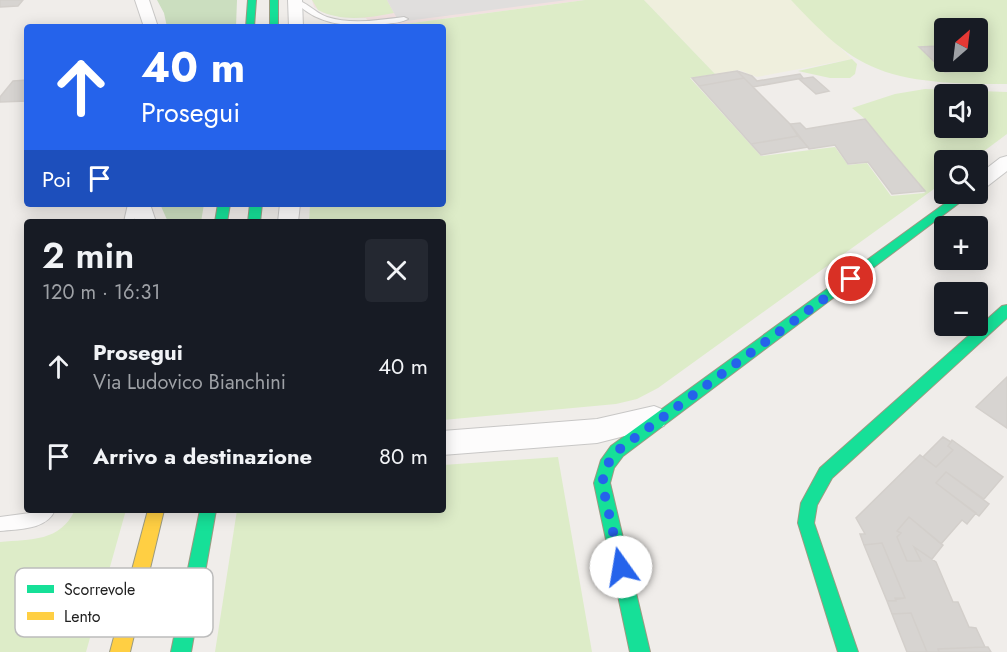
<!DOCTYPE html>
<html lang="it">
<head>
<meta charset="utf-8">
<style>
  body { margin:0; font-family:Jost,sans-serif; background:#242831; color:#f1f3f6; height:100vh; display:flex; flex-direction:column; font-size:22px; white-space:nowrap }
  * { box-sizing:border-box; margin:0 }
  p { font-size:20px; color:#9ea1a6 }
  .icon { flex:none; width:33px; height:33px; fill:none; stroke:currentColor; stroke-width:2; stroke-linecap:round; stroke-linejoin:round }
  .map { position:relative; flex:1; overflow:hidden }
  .details { position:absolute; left:24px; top:219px; width:422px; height:294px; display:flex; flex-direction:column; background:#171b24; border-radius:6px; box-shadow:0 3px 15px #0003 }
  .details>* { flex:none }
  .hud { position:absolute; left:24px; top:24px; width:422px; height:183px; border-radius:6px; box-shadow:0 3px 15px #0003; background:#2563eb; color:#fff; overflow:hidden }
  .needle { width:39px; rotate:28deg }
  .controls { position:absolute; left:934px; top:18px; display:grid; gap:12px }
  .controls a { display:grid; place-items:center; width:54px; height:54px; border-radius:6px; background:#171b24; box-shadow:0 3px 15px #0003; font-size:30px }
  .pin { position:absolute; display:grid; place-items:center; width:51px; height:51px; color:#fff; margin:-26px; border:3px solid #fff; border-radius:50%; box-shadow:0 2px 6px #0007 }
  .me { position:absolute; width:66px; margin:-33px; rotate:347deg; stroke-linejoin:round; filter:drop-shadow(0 0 4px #0008) }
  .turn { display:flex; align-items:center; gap:21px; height:126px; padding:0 18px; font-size:27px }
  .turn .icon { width:78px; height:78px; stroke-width:2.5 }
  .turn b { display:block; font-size:42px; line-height:51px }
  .then { display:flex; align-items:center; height:57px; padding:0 18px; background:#0003; gap:12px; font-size:22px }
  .round { display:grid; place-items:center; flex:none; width:63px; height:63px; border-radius:6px; background:#242831 }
  .overview { display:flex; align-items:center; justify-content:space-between; height:102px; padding:0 18px }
  h1 { font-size:36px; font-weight:600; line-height:45px }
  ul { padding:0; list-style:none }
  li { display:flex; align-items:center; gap:18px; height:90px; padding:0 18px }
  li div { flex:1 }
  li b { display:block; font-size:22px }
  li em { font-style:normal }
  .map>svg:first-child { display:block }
</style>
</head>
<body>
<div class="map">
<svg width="1007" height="652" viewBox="0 0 1007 652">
  <rect width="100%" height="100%" fill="#f0edea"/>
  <path fill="#f1e1e0" d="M312 0H585L382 27H371L366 18 342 17 324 13 314 7Z"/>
  <path fill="#efefdd" d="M644 0H791L852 59 757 77 739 70 715 74Z"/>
  <path fill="#ddecc8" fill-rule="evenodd" d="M312 0H387L394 13C369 18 341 22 318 10Z
    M585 0H644L715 74 690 78 761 156 835 147 848 165 867 163 891 196 925 193 865 119 852 108 895 94 925 89 1007 92V134L972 160H945V181L658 388 637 399 616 404 443 420 442 222H309L310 204H442V27H382ZM945 94H978V128H945Z
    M791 0H1007V84C968 84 915 84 878 69 843 56 816 26 791 0ZM945 28H978V62H945Z
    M852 59 857 64 855 74 850 78H830L798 71Z
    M558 457 592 652H215L237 510H442L443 465Z
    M75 510H126L86 652H0V542C31 539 60 542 75 510Z"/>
  <path fill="#cbdebf" d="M157 0H237L236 27H167L164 13Z
    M160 204H204L201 222H168Z"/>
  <path fill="#e0dedd" d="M387 0H567L399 22Z"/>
  <path fill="#d7d4d1" stroke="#d3cfcb" stroke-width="1.5" d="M0 0H23L18 6 0 7Z
    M940 46 945 50V55H942L945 62H949L960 71 945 72 919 47Z
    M737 71 744 78 699 86 692 78Z
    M737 71 752 76 757 81 800 74 803 78 753 87Z
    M813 77 829 91 816 94 799 79Z
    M744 78 790 124 798 136 751 144 699 86Z
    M27 80V101L0 102V97L13 81Z
    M865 119 886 145 925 191 892 194 868 162 848 164 835 145 809 149 790 124 800 123 806 129Z
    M798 136 808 147 761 155 751 144Z
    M1007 377V428L976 407Z
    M943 437 951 442 948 446 953 450 936 467 923 457Z
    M952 440 1003 477 984 499 946 472 936 483 976 513 967 524 962 520 941 544 909 517 897 531 901 533 897 537 907 561H921L914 547 936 562 953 602H958L969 627 976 628 985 647 938 649 939 652H927L911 613 892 614 887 601 905 598 882 543 864 545 860 534H865L856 518 920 455 936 467 953 450 948 446Z
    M946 472 989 504 979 516 936 483Z
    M909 517 943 545 932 559 914 547 921 561H907L897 537 901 533 897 531Z
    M882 543 905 598H895L896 601H887L864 545Z
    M911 613 927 652H907L892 614Z
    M985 647H988L991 652H939L938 649Z"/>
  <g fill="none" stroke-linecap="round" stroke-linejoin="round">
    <g stroke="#c8c7c6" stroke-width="2">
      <path id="lane" d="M294 0C305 0 315 13 327 17 351 25 379 20 404 17L408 19C401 23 393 23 385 24 353 28 316 26 294 0Z
        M128 204H138L134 222H124Z
        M35 510H55C47 530 18 529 0 531V517L30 513Z"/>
    </g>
    <g stroke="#c8c7c6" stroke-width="2">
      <path id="street" d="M135 0H149L158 27H144Z
        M288 0H302L303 27H289Z
        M1007 156V171L985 188 978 190V175L1000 158Z
        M130 204H150L156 222H136Z
        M280 204H300L298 222H278Z
        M654 406 664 410 667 418 664 426 597 443 442 455V431L597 419Z"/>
    </g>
    <g stroke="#9a9a81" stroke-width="2">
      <path id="fast" d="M248 0H256L254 27H246Z
        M270 0H278V27H270Z
        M958 194H971L623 456 614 468 610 483 650 652H630L594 483 601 460 611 446Z
        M218 204H230L227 222H215Z
        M250 204H262L260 222H248Z
        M1007 305V318L832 478 817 505 814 523 858 652H838L798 523 801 503 820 468 1002 306Z
        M200 510H216L191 652H171Z"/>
    </g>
    <g stroke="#9a9a81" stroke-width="2">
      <path id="slow" d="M148 510H164L130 652H110Z"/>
    </g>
    <use href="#lane" fill="#fdfcfc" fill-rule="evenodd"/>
    <use href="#street" fill="#fdfcfc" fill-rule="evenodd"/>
    <use href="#fast" fill="#16e098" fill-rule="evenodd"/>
    <use href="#slow" fill="#ffcf43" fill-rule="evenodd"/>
  </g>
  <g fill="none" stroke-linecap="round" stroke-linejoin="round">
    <path stroke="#2563eb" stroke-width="10" stroke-dasharray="0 18" d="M621 567 602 483 607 465 617 451 851 279"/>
  </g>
  <rect x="15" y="568" width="198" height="69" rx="9" fill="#fff" stroke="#bcbcbc" stroke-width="1.5"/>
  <rect x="27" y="585" width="27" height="8" fill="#16e098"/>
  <rect x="27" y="612" width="27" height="8" fill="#ffcf43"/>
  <g font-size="16" fill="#212121">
    <text x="64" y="595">Scorrevole</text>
    <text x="64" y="622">Lento</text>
  </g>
</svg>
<div class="controls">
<a><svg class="needle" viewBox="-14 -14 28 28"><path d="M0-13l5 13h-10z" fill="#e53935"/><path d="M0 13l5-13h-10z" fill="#9ea1a6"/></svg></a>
<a><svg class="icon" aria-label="sound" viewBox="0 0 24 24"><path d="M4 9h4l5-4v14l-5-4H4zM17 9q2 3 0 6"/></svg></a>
<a><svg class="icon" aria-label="search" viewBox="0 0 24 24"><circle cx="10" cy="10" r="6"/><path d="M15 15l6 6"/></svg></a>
<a>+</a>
<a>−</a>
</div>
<div class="pin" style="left:851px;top:279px;background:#d93025"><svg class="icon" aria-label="arrive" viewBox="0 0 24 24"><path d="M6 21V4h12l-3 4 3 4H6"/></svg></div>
<svg class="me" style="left:621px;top:567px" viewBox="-20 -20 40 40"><circle r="19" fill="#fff"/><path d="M0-13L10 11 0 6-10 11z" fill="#2563eb"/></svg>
<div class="hud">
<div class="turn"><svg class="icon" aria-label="ahead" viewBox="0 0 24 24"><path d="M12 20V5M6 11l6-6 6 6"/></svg><div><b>40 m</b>Prosegui</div></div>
<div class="then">Poi<svg class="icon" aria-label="arrive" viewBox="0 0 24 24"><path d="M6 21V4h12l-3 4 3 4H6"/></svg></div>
</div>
<section class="details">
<div class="overview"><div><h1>2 min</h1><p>120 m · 16:31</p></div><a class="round"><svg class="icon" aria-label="close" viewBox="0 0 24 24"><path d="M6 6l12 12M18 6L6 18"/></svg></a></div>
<ul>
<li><svg class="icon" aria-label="ahead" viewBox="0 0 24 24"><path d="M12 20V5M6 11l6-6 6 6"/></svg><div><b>Prosegui</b><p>Via Ludovico Bianchini</p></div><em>40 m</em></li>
<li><svg class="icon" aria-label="arrive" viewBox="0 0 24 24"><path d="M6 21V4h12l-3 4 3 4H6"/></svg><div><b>Arrivo a destinazione</b></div><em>80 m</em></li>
</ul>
</section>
</div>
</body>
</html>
